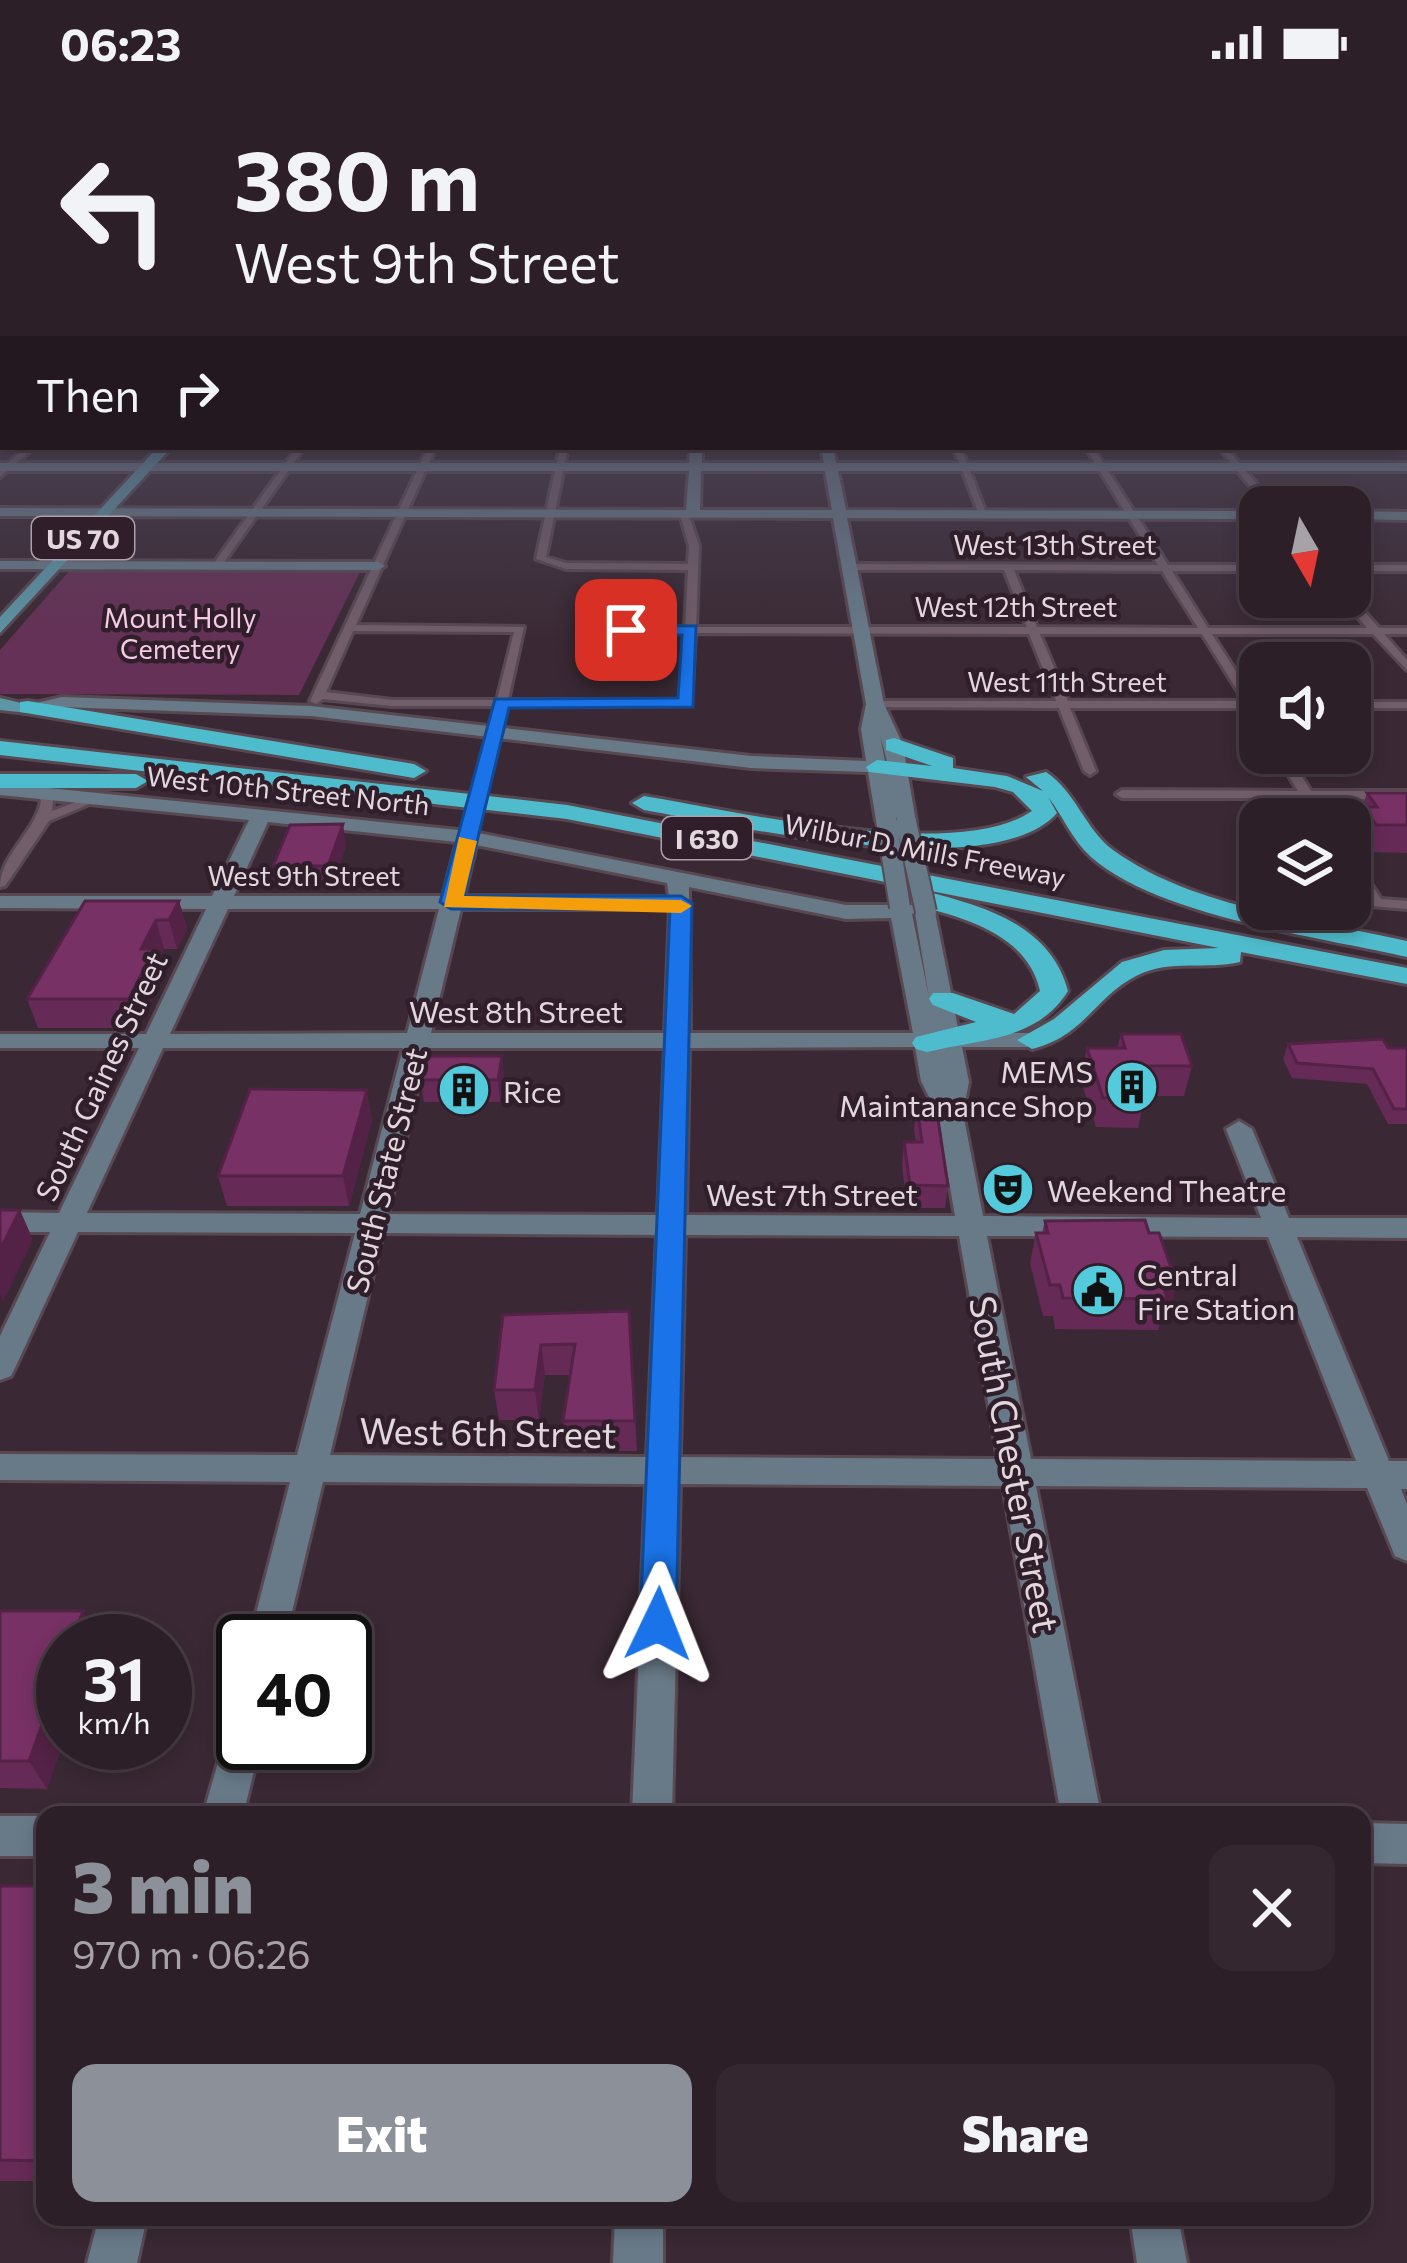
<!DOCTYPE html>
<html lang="en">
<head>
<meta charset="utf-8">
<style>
  body { margin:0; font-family:Commissioner,sans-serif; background:#34272f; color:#f1f3f6; height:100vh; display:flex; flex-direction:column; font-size:45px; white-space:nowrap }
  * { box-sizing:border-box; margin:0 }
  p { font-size:39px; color:#a6a2a7 }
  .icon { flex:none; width:66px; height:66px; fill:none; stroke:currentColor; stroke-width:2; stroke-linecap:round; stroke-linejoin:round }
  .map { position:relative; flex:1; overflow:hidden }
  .panel { position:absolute; left:36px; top:1722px; width:1335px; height:420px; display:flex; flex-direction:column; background:#2c1f27; border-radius:24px; box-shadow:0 6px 18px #0003,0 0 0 3px #483d44 }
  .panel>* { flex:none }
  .hud { position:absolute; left:0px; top:0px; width:1407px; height:366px; box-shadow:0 6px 18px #0003,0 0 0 3px #483d44; background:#2c1f27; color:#f1f3f6; overflow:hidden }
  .needle { width:78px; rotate:171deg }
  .controls { position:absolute; left:1239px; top:402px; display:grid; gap:24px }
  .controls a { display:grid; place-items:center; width:132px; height:132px; border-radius:24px; background:#2c1f27; box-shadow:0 6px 18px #0003,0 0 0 3px #483d44; font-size:60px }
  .speed { position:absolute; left:36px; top:1530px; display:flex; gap:24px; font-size:60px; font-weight:700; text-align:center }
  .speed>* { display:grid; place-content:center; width:156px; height:156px; border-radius:50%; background:#2c1f27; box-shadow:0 6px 18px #0003,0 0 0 3px #483d44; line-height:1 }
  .speed small { font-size:30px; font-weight:400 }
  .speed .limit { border:6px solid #111; border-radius:18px; background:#fff; color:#111 }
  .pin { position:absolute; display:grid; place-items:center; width:102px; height:102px; color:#fff; margin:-51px; border-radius:24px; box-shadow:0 6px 18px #0006 }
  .me { position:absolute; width:132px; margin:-66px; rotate:2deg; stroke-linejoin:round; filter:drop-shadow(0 0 9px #0008) }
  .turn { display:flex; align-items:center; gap:42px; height:252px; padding:0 36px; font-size:54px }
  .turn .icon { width:156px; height:156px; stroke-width:2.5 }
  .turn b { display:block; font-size:84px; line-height:102px }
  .then { display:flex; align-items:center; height:114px; padding:0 36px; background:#0003; gap:24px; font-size:45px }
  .round { display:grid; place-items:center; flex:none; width:126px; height:126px; border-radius:24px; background:#34272f }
  .summary { display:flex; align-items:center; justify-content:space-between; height:204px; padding:0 36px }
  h1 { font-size:72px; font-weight:800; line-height:90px; color:#8c9099 }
  .primary-button { display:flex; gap:24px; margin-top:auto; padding:24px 36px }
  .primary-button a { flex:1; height:138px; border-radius:24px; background:#8c9099; color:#fff; font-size:48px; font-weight:800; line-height:138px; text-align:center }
  .primary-button a+a { background:#34272f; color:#f1f3f6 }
  .status { display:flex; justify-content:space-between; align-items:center; height:84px; padding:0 60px; background:#2c1f27; direction:ltr }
  .status svg { height:33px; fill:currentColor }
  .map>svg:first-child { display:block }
</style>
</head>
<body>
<div class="status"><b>06:23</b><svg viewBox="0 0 49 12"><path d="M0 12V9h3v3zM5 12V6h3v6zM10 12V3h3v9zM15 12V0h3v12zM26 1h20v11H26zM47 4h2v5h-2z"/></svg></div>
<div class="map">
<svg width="1407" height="2179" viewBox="0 0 1407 2179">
  <rect width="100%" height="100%" fill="#3a2934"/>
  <path fill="#653156" d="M70 486H361L299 611 0 610V566Z"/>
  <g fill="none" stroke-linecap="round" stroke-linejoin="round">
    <g stroke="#574852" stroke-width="6">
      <path id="street" d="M1404 267 1407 268V272L1404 271Z
        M3 283V289L0 290V284Z
        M0 341H3V345H0Z
        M26 363H35L0 393V386Z
        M297 363H305L220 484H214L212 482Z
        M428 363H436L356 541 524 543 508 616H681L685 549H626L621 546 626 543H685L688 486 566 485 536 475 560 363H568L546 473 566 479 688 480 689 462 680 430 688 428 699 462 696 543H1027L1004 486H850L845 483 850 480 1158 481 1085 363H1093L1168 481H1260V487H1172L1208 544H1367L1341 513 1350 511 1379 544H1407V550H1384L1407 576V586L1373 550H1212L1255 617 1260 618V638L1256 637 1248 624H1070L1096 687 1090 691 1084 687 1059 624 875 623 869 620 875 617H1056L1029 550 695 549 691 621 507 622 495 670 489 674 483 670 495 622H392L323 615 316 620 310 617ZM1014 486 1162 487 1198 544 1037 543ZM353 547 514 548 497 616H392L326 608ZM1040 550H1202L1244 617H1068Z
        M953 363H961L987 432 979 430Z
        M1218 363H1226L1276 423H1267Z
        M1350 481H1407V487H1350Z
        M1350 618H1407V624H1350Z
        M1275 669H1287L1311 707H1407V715H1316L1329 735H1315L1303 714H1122L1116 710 1122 706 1298 707Z
        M41 704 46 705 53 717 52 727 95 711 101 715 49 737 5 802 0 803C0 771 35 749 41 717L35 708Z
        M1350 775 1355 776 1381 815 1407 817V825L1372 822 1350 789Z"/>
    </g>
    <g stroke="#574852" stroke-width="6">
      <path id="secondary" d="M0 304H3V310H0Z
        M1404 333 1407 334V343L1404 342Z
        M690 363H702V379H824L821 363H833L836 379H1407V387H838L846 426 1260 427V435L847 434 884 620 903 661 916 738 906 744 896 736 886 742 876 736 868 688 751 684 311 632 62 623 28 628 19 623 62 613 311 622 751 672 866 677 861 645 866 620 833 434 0 432V424L686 426 689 387H0V379H689ZM701 387H825L832 426H700ZM880 650 887 678H885Z
        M1350 427 1407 428V436L1350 435Z
        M0 477 378 478 385 482 378 486 0 485Z
        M0 699 468 747 846 821H891L932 813 959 949H1032L1044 956 1032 963H962L969 998 963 1029 983 1132 1261 1134 1226 1045 1239 1037 1252 1045 1289 1134H1407V1154L1297 1153 1389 1377H1407V1405H1401L1407 1420V1477L1395 1472 1367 1404 1036 1402 1101 1731H1061L1003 1402 680 1400 672 1731H632L646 1400 323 1398 285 1557H249L290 1398 0 1396V1370L297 1371 355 1149 78 1148 15 1284 11 1292 0 1296V1252L50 1148H0V1128L59 1129 139 964H0V950H146L206 825 0 824V812H212L249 736 0 711ZM268 738 457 758 443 812H234ZM476 761 667 799 669 813 464 812ZM689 803 846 835 891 834 913 949H690ZM228 825H439L407 949 170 950ZM461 825H670L665 949H431ZM915 829 929 913 912 830ZM915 963 921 997 937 1029 955 1132 686 1131 689 964ZM163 964H403L360 1130 87 1129ZM427 964H665L658 1131 388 1130ZM383 1149 657 1151 647 1373 330 1371ZM685 1151 959 1152 998 1375 680 1373ZM987 1152 1268 1153 1356 1377 1031 1375Z
        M243 1635V1659H261L243 1731H203L229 1640Z
        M0 1732H45V1772H0Z
        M1362 1739 1407 1740V1780L1362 1779Z
        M99 2133H147L137 2179H87Z
        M615 2133H663V2179H613Z
        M1130 2133H1178L1187 2179H1137Z"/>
    </g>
    <g stroke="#574852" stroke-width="6">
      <path id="primary" d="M158 363H172L0 549V533Z
        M0 614 38 623 28 629 0 626Z"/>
    </g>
    <g stroke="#574852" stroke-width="6">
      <path id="highway" d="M28 617 414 680 426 687 414 694 20 628V618Z
        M894 654 953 674V684L1007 692 1043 707 1026 693 1046 688C1076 708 1085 745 1113 766 1195 825 1311 835 1407 857V873C1320 853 1157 832 1091 773 1072 756 1063 732 1048 713L1057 729C993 802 733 741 644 726L632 719 644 712C736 727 955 779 1032 727L1013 708 995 703 869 688 866 683 877 676 932 682 886 666V656Z
        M0 657 567 721 1407 884V900L1241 868 1240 878C1206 886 1171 875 1138 891 1095 912 1085 952 1032 965L1017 956 1054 935 1122 878 1164 866 1219 864 567 735 0 671Z
        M0 690H136L148 697 136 704H0Z
        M924 807C984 822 1051 841 1068 907 1037 957 980 955 927 968L916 965 912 959 916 953 976 938 933 921 929 915 933 909H953L1014 930 1040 907C1027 850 965 834 915 821V809Z"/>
    </g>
    <use href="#street" fill="#725e6b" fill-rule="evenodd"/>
    <use href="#secondary" fill="#687a88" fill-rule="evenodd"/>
    <use href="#primary" fill="#5d96a6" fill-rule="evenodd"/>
    <use href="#highway" fill="#4fbccd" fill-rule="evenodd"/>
    <g stroke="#574852" stroke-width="18" stroke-linecap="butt">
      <path id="street-bridge" d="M472 735 489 670"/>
    </g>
    <g stroke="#574852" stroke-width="24" stroke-linecap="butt">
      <path id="secondary-bridge" d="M886 736 900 823
        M906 738 926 828"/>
    </g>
    <use href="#street-bridge" stroke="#725e6b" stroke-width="14"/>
    <use href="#secondary-bridge" stroke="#687a88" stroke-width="20"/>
  </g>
  <path fill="#662a56" d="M1367 709H1407V769L1366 768 1356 749 1360 739 1358 736Z
    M346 761 332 803H277L273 782Z
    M179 817 187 845 177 865H164L158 877 163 893 138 944H38L27 915Z
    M1121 950 1192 982 1184 1012H1145L1138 1044 1096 1043 1080 994 1087 964H1117Z
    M1288 960 1407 964V1040H1388L1367 1000 1292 994 1283 975Z
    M502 972 504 995 500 1018H424L420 996Z
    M917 1022 948 1102 945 1124H907L902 1081 904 1058H916L914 1045Z
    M372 1036 349 1122H227L218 1092Z
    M1045 1137 1177 1201 1167 1232 1162 1233 1158 1246 1055 1245 1053 1232H1043L1030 1179 1036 1149H1042Z
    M629 1227 637 1367H566L563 1337 570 1291H545L539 1336H499L494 1306 503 1231Z
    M0 1527 98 1557 47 1705 0 1704Z
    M0 1802H45V2097H0Z"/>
  <path fill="#532246" d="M343 740 346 761 332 803 328 782Z
    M179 817 187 845 177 865 169 836Z
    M156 836 164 865 158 877 163 893 138 944 129 915 141 865Z
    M502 972 504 995 500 1018 498 996Z
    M367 1006 372 1036 349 1122 343 1092Z
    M20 1126 33 1156 3 1218 0 1210V1166Z
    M1177 1201 1167 1232 1162 1233 1167 1215 1164 1204Z
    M541 1261 545 1291 539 1336 535 1306Z
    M83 1527 98 1557H72Z
    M63 1582V1658L47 1705 29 1677Z"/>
  <path fill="#773164" stroke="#532246" stroke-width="3" d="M1367 709H1407V741H1376L1365 723H1377Z
    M343 740 328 782H273L290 741Z
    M85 817H179L169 836H156L141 865H154L129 915H27Z
    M1121 950H1181L1192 982H1135L1146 1014H1103L1087 964H1125Z
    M1383 955 1388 964H1407V1025H1394L1373 985 1297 979 1288 960Z
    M425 972H502L498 996H420Z
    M250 1005 367 1006 343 1092H218Z
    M917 1022H936L948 1102 910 1101 904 1058H922Z
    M0 1126H20L0 1166Z
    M1145 1136 1149 1149H1159L1177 1201 1164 1204 1167 1215 1063 1214 1060 1201H1050L1036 1149H1048L1045 1137Z
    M629 1227 635 1337H563L575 1260 541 1261 535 1306H494L503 1231Z
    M0 1527H83L72 1557H63V1582L29 1677H0Z
    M0 1802H45V2077L0 2076Z"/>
  <linearGradient id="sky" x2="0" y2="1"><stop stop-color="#20171d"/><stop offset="0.46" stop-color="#4f495c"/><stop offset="1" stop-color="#4f495c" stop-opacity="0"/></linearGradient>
  <rect width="1407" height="562" fill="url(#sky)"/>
  <path fill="#1a73e8" stroke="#114b97" stroke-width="3" d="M696 542 693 623 509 624 464 812H681L692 819 676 1540 671 1551 658 1556 645 1551 640 1540 670 825H451L440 818 495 615 678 614 682 551H626L617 546 626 541Z"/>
  <path fill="#f59e0b" d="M459 753 477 757 464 812 681 816 692 822 681 829 444 823Z"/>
  <defs>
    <g id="building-disc" transform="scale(2.7)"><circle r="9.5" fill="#54cadd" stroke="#301f2a"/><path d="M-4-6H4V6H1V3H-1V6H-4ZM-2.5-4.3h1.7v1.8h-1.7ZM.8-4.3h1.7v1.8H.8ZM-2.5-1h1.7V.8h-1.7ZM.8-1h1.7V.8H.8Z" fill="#111"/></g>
    <g id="theatre-disc" transform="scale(2.7)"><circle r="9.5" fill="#54cadd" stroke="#301f2a"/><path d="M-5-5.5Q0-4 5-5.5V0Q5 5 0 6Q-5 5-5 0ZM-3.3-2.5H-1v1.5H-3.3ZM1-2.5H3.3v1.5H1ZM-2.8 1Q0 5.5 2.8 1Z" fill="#111"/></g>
    <g id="civic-disc" transform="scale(2.7)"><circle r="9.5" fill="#54cadd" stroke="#301f2a"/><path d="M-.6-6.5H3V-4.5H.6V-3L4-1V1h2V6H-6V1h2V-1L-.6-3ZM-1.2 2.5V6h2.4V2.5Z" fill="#111"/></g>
  </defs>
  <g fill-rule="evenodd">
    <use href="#building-disc" x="1132" y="1003"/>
    <use href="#building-disc" x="464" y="1006"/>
    <use href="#theatre-disc" x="1008" y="1105"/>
    <use href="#civic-disc" x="1098" y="1206"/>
  </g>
  <g text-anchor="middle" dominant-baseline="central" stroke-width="9" stroke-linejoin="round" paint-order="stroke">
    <g fill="#301f2a" stroke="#ada0a8" stroke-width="3">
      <rect x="32" y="433" width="102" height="42" rx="9"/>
      <rect x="662" y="733" width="90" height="42" rx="9"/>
    </g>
    <g font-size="27" font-weight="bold" fill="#e3d7de">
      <text x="83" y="454">US 70</text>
      <text x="707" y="754">I 630</text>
    </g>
    <g font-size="27" fill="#e3d7de" stroke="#301f2a">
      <text x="1055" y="460">West 13th Street</text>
      <text x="1016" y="522">West 12th Street</text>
      <text x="1067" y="597">West 11th Street</text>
      <text transform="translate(288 706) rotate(6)">West 10th Street North</text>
      <text transform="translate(925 766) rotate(11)">Wilbur D. Mills Freeway</text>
      <text x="304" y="791">West 9th Street</text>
    </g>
    <g font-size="27" fill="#f4cae5" stroke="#301f2a">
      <text x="180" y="533">Mount Holly<tspan x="180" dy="31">Cemetery</tspan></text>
    </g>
    <g font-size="30" fill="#e3d7de" stroke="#301f2a">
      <text x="516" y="926">West 8th Street</text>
      <text transform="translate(100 992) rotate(-65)">South Gaines Street</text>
      <text transform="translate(385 1086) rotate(-76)">South State Street</text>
      <text x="812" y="1109">West 7th Street</text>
    </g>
    <g font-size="30" fill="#e3d7de" stroke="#301f2a" text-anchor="start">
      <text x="1093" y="986" text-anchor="end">MEMS<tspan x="1093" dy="34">Maintanance Shop</tspan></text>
      <text x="503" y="1006">Rice</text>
      <text x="1047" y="1105">Weekend Theatre</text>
      <text x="1137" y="1189">Central<tspan x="1137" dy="34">Fire Station</tspan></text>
    </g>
    <g font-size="36" fill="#e3d7de" stroke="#301f2a">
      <text transform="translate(488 1347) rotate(1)">West 6th Street</text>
      <text transform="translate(1016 1380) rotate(79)">South Chester Street</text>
    </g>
  </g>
</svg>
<div class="controls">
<a><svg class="needle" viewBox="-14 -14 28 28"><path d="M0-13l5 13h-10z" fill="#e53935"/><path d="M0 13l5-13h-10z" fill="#a6a2a7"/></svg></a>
<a><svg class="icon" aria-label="sound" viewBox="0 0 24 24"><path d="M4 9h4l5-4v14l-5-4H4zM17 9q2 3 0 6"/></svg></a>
<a><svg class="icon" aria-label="layers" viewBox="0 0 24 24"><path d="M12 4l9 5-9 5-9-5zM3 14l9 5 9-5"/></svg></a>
</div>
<div class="speed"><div>31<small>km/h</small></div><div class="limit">40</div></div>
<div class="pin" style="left:626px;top:546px;background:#d93025"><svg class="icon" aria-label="arrive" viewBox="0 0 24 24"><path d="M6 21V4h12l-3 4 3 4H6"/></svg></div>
<svg class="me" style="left:658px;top:1540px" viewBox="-20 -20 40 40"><path d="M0-17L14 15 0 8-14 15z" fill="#1a73e8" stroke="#fff" stroke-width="4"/></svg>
<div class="hud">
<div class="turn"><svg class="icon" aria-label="left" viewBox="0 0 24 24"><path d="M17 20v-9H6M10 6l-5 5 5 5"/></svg><div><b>380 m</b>West 9th Street</div></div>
<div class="then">Then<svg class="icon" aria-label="right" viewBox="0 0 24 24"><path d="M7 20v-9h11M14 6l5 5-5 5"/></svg></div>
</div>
<section class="panel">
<div class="summary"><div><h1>3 min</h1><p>970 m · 06:26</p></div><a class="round"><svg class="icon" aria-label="close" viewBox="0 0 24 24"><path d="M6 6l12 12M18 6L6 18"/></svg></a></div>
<div class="primary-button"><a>Exit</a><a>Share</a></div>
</section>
</div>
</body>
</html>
